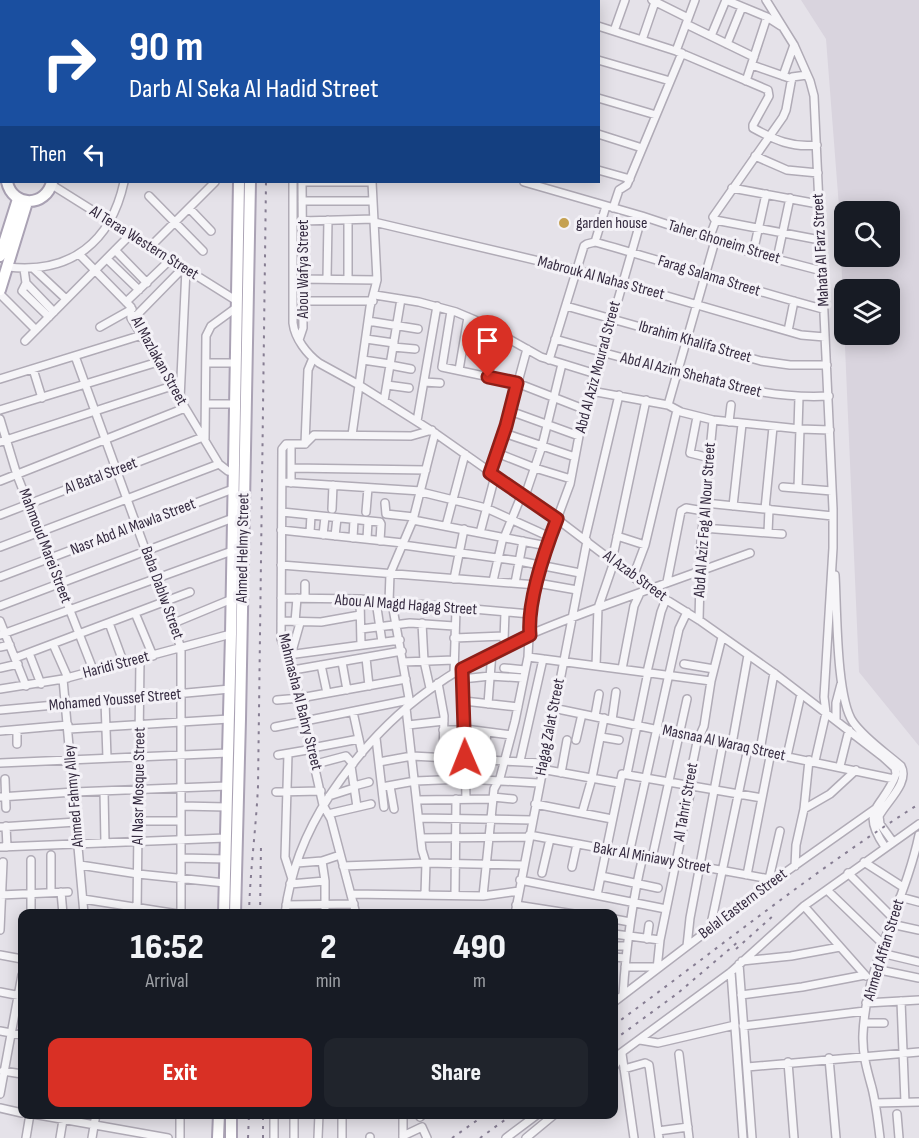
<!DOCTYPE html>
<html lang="en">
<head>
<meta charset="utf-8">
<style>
  body { margin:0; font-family:"Sofia Sans Condensed",sans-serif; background:#20242c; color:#f1f3f6; height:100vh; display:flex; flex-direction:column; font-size:22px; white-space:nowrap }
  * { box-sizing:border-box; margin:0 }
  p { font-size:20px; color:#9ea1a6 }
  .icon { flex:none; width:33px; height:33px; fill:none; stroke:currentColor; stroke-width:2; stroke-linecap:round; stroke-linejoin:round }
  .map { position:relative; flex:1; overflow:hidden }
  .sheet { position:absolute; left:18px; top:909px; width:600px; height:210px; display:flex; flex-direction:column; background:#171b24; border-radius:12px; box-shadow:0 3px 15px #0003 }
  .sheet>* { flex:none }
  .banner { position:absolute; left:0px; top:0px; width:600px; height:183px; box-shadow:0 3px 15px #0003; background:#1a4fa0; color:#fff; overflow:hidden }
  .controls { position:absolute; left:834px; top:201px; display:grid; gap:12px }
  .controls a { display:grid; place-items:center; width:66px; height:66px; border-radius:12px; background:#171b24; box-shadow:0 3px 15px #0003; font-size:30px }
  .pin { position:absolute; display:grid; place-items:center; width:51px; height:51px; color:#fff; margin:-62px -26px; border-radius:50% 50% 50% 0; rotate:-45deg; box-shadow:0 0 6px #0007 }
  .pin .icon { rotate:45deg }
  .me { position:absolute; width:66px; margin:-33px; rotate:359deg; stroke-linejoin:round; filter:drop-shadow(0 0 4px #0008) }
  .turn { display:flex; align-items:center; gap:21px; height:126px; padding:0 30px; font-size:27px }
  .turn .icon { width:78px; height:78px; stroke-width:2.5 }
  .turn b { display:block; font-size:42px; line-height:51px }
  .then { display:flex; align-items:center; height:57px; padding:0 30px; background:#0003; gap:12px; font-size:22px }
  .eta { display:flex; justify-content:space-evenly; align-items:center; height:102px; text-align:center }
  .eta b { font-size:36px; font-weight:800; line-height:42px }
  .button { display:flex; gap:12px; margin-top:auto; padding:12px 30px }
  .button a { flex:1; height:69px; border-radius:12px; background:#d93025; color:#fff; font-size:24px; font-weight:800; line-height:69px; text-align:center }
  .button a+a { background:#20242c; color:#f1f3f6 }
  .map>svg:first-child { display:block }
</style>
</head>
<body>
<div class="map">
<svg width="919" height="1138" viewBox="0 0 919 1138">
  <rect width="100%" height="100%" fill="#e5e2e9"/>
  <path fill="#d9d4de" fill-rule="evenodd" d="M801 0H919V746L859 672 839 207 826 39ZM844 212H890V256H844ZM844 290H890V334H844Z"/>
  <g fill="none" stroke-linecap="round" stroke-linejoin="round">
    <g stroke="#b0abb6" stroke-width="10">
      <path id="minor" d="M12 0 13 2
        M45 0 46 2
        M216 0 219 2
        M389 0 394 2
        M514 0 519 2
        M652 0 688 18
        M726 0 767 17 781 26
        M766 0 794 45 810 81 814 96 833 509V548L824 697 826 713 815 761
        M134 2 135 0
        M168 2 169 0
        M200 2 203 0
        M295 2V0
        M305 2V0
        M365 2V0
        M414 2V0
        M502 2 503 0
        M593 2V0
        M0 19H2
        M686 24 754 57
        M598 26 676 51 768 90 769 96 753 125V128C775 140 792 148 817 145
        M614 31 625 0
        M711 36 726 0
        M642 40 655 2
        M727 44 742 7
        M0 49 2 48
        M676 51 695 0
        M0 59 2 64
        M598 60 670 81
        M752 65 792 79
        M807 75 792 77 786 110 783 117 713 217 715 220 820 240
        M783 76 794 45
        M746 81 767 17
        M598 98 656 115
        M598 134 642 148
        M755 156 787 170 818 173
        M598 170 630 179
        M293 182V323C295 339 307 354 319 363L359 385 435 433 557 519 649 589 699 620 774 673 883 757 895 768 896 774C884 808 858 808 885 847
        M302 182H372
        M524 182 642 216 753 253 822 271
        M52 185 237 301
        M732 188 818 204
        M149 196 203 251
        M302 201H373
        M189 208 211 231
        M613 208 619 190 627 185 682 53
        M348 220V279
        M302 221 374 219
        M374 222 577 270 801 335 825 337
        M709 239 716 220
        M595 242 606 206
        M150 247 215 182
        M115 250 147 283
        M753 253 766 194
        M79 254 131 307V318L219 464 228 471 233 472
        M107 259 139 290
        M777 259 790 198
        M8 267C71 274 111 242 124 182
        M24 269 26 283 22 291 49 317
        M34 269 66 299
        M299 279 377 280
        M327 279 328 220
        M26 283 54 312
        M0 294 36 330
        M375 295 419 302 456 312 475 320 541 357 596 374
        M303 301H373
        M126 302 171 259
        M566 306 761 361 790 365H827
        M451 311 442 367 517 383 586 410
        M133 319 184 267
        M368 321 418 329
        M100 327 132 309
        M788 331 794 301
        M366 339 394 343
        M555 339C596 351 638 362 680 373 731 386 775 399 829 396
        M299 340 303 328 302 182
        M25 341 131 234
        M393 347 415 349
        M75 356 181 648V914
        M363 360 390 364
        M549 360 584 246 587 244 595 242C671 263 746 289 823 309
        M206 363H236
        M390 365 411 369
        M33 369 42 398
        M459 370 468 317
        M488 377 497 332
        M0 379 142 335
        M424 382 440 383
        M387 385 409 388
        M591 391 668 405 681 412 713 420 800 429 830 430
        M180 399 186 269
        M384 401 401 299
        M206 404H235
        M668 405 715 241
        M0 410 158 362
        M510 411 579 436
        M697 417 690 453 710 458
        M0 419 17 475 94 672
        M417 421 437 306
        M729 422 731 405
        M798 429 799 397
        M504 433 575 457
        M352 435 370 307 377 280 372 182
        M205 439 206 336 211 326 237 307
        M0 442 172 386
        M305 444 308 370 313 358
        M497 453 535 468 571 479
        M291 468 426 470
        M490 473 506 426 527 349
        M0 481 185 408
        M282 482 421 491
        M291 483V444
        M783 487 832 491
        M798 488 800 429
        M421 492 486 508 550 537
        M525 496 542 446 562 364
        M385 503 386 514 414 517
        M705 503 833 516
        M733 506 742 424
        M332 509 333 485
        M765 509 773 427
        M282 512 380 522 381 524 380 541
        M366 512 368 488
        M0 515 203 437
        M413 520 547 546
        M446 526 465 454
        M703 528 782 534
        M281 530 403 543
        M310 533 311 515
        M480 533 495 476
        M768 533 769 509
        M323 535 325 517
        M335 536 337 518
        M617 536 645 545
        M353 538 354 520
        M504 538 522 494
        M367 539 368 521
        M585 539 619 395
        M403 545 519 561 580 573
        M0 547 219 464
        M612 561 646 400
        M281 565 537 585
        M835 575C837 607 836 698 853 722 865 739 885 752 901 766 910 782 887 801 879 816L880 824 893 842
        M0 577 233 489
        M633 577 645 545 677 410
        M454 579 464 529
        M493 581 503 537
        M667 582 681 511 686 508 704 511
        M515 583 523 541
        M537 583 577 590
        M305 584V598
        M281 598 360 599 530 614
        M360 599 361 645
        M376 601 382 642
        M389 602 390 574 413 520 435 433
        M392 603 410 704
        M0 606 233 518
        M135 613 153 656
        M699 620 701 542 713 420
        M0 621 26 686
        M281 621 321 622 360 615
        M295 622 297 598
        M109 623 124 664
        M174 623 232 599
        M422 623 424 661 430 688
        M361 629 410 623 454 626
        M0 635 232 551
        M454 638 504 636
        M504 640 505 612
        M53 644 68 678
        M0 647 10 645
        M29 653 41 684
        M288 655 400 640
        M291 655 300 623
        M528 657 711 681
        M15 658 190 592
        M366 658 369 686
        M342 662 347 690
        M403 662 454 660
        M684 664 714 669
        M321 665 327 693
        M596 666 598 608 614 562
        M0 668 18 664
        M504 668 525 670
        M462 669 464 706 466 799
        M622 669 634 606 640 593
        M293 670 402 651
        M647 672 661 612 666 599
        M454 673 456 609
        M63 679 84 914
        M462 679 490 676 523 678
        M438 683 444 716 443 757
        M0 689 63 679 231 634
        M277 700 300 698 406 679
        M105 701 107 758
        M464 701 518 707
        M488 704 492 652
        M406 708 422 850 426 863 425 894
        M553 708 894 779
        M0 710 230 689
        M353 712 362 753
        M595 716 599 694
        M612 720 616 692
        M836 720V703L841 684
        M408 725 444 721
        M275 727 409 700
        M69 729 229 719
        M465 729 511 735
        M17 730V744
        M443 730H465
        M0 731 68 725
        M601 737 619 740
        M376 738 384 807
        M576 740 582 714
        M732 744 748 655
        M312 748 359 739
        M760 750 774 673
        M288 754 285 857 292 879
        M278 755 313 749
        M787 756 801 694
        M484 759 487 732
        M520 761 543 659
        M379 762 412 756 542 763
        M0 763 228 753
        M316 764 346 756 353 764
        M351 766 357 807
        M840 766 849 730
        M541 769 619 783
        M561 773 567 740
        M627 774 648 672
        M5 779 6 808
        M354 786 369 782
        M390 786 394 809
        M382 787 415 781 465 779 538 783
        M104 791 105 843
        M276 792 321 791
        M329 796 354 788
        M0 797 74 792 227 786
        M493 797 513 799
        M418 800 493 799
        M535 804 612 819
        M181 806 227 807
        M804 809 830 794 856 770
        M582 813 592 778 604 718
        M328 814 371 804
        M419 818 532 820
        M138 821H181
        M6 826 7 847
        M0 827 76 822
        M529 835 775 880
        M421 838 528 837
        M0 847 226 838
        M629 854 679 629 687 612
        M51 855V892
        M181 858 226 859
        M652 858 687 699
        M322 861 325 881V914
        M864 862 903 887
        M297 863 322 861 340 855
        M80 865 138 874 225 883
        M343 866 426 863 523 865
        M795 866 796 845 804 809 809 760
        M572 867 577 844
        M542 873 550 839
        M848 873 893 918
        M747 875 771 752
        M601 876 658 888
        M769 879 780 831
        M520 880 666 909
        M290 884 325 881
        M827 890 884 945
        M61 892 63 914
        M351 894 483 896 519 891
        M0 895 68 892
        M455 895 456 799
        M597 895 622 774 762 798
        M483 896 494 789 500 778 515 721 528 657 530 614 540 565 570 484 579 436 642 216
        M900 897 919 902
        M83 899 178 914
        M286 905 354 904
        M516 905 574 914
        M804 906 866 976
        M31 914V860
        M137 914 140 659
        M285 914C290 872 307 830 330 795 356 756 390 718 429 690 480 652 541 629 600 607 650 589 700 571 750 553
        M356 914 331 819 323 805 293 670 281 639 282 449 286 444H305L314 435 411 436 432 430
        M515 914 587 541
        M614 919 630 922
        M891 924 919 930
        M710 929 748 748
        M0 930 3 862
        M614 934 660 940
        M647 939 649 925
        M614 946H626
        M687 946 690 918 723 743
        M881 953 919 962
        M0 955 22 959
        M614 957 625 958
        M742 961 791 956 840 947
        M739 964 752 1138
        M625 967H657
        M657 969 660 940 690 794 689 781 697 742 704 726 711 681 722 637
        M875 969 919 978
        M731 972 743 1138
        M0 992 21 996
        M623 995C626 948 632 902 643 856
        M741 995 802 987 865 975
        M901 1001 905 1102
        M614 1002 766 886 875 809
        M866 1003 919 1000
        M864 1023H884
        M743 1026 865 1011
        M0 1031 22 1035
        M640 1040 658 1043 735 1025
        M622 1054 634 1138
        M679 1054 689 1138
        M614 1058 731 972 804 906 919 824
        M829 1058 836 1138
        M788 1062 794 1138
        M614 1067 622 1054
        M747 1067 919 1052
        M624 1069 645 1063 649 1065 659 1138
        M3 1071 22 1074
        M0 1094 22 975
        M875 1103 919 1102
        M0 1108 22 1113
        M33 1114 168 1138
        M403 1114V1138
        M897 1114 899 1138
        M420 1117 423 1114
        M658 1131 688 1127
        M403 1136 422 1127 427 1138
        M26 1138 30 1114
        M60 1138 64 1114
        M92 1138 96 1114
        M180 1138V1114
        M274 1138V1114
        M294 1138V1114
        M318 1138 319 1114
        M342 1138V1114
        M370 1138V1137
        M506 1138 538 1114
        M526 1138 555 1114
        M880 1138C878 1121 876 1104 872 1088 867 1070 862 1053 863 1034 866 964 905 902 919 835"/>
    </g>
    <g stroke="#b0abb6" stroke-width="11">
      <path id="tertiary" d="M0 84 2 83
        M0 141 2 143"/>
    </g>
    <g stroke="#aaa2b4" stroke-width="14">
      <path id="primary" d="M77 2 78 0
        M87 2 88 0
        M241 2V0
        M252 2V0
        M7 182C13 208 46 207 52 182
        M0 256 18 199
        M0 290 27 202
        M224 914 231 634 239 182
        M235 914 240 719 250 182
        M218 1138 219 1114
        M231 1138V1114"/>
    </g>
    <use href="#minor" stroke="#f6f5f8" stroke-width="7"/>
    <use href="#tertiary" stroke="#f6f5f8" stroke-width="8"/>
    <use href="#primary" stroke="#fff" stroke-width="10"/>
    <path stroke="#867d92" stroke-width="2" stroke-dasharray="3 6" stroke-linecap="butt" d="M275 2V0
      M249 914C250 871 256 829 258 786L266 182
      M260 914 261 845
      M736 949 774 915
      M614 1025C715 951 813 871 919 804
      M614 1040 678 993 739 941
      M248 1138 249 1114
      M263 1138V1114
      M452 1138 486 1114
      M480 1138 513 1114"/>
  </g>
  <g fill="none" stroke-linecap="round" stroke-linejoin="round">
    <g stroke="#8d1f18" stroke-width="15">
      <path id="route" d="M465 758 462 669 530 635C527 601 545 550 557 519L490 473 506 426 517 383 488 377"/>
    </g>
    <use href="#route" stroke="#d93025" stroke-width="10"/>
  </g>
  <circle fill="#c5a151" stroke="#f4f2f7" stroke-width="2" cx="564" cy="223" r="6"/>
  <g text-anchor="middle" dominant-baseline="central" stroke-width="6" stroke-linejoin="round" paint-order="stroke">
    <g font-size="16" fill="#352b40" stroke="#f4f2f7" text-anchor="start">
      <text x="576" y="223">garden house</text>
    </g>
    <g font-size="16" fill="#352b40" stroke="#f4f2f7">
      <text transform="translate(724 242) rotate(17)">Taher Ghoneim Street</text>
      <text transform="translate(144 243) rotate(32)">Al Teraa Western Street</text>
      <text transform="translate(821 250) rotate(-93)">Mahata Al Farz Street</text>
      <text transform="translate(303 269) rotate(-90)">Abou Wafya Street</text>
      <text transform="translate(709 276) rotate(17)">Farag Salama Street</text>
      <text transform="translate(601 278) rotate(15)">Mabrouk Al Nahas Street</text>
      <text transform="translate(695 342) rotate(16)">Ibrahim Khalifa Street</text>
      <text transform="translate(159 361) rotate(61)">Al Mazlakan Street</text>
      <text transform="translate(598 367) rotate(-75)">Abd Al Aziz Mourad Street</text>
      <text transform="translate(691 375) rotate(14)">Abd Al Azim Shehata Street</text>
      <text transform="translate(101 476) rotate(-21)">Al Batal Street</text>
      <text transform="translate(705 520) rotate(-86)">Abd Al Aziz Fag Al Nour Street</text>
      <text transform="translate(133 527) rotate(-21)">Nasr Abd Al Mawla Street</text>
      <text transform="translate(45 546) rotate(69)">Mahmoud Marei Street</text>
      <text transform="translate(243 548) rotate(-89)">Ahmed Helmy Street</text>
      <text transform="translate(635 576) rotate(36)">Al Azab Street</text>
      <text transform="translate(162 593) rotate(70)">Baba Dablw Street</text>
      <text transform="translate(406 605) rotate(4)">Abou Al Magd Hagag Street</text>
      <text transform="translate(116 665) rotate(-15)">Haridi Street</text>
      <text transform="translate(115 700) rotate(-5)">Mohamed Youssef Street</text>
      <text transform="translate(300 702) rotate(76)">Mahmasha Al Bahry Street</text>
      <text transform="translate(550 727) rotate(-79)">Hagag Zalat Street</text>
      <text transform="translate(724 743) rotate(12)">Masnaa Al Waraq Street</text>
      <text transform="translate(139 786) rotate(-89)">Al Nasr Mosque Street</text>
      <text transform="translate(74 796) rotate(-95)">Ahmed Fahmy Alley</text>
      <text transform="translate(686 802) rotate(-80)">Al Tahrir Street</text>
      <text transform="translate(652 858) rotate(10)">Bakr Al Miniawy Street</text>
      <text transform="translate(743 904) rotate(-37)">Belal Eastern Street</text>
      <text transform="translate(884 950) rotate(-73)">Ahmed Affan Street</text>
    </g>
  </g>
</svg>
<div class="controls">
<a><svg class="icon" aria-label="search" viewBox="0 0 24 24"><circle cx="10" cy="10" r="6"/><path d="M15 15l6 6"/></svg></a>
<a><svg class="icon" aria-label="layers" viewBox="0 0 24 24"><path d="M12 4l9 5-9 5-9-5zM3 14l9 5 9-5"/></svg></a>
</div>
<div class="pin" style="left:488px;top:377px;background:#d93025"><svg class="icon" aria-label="arrive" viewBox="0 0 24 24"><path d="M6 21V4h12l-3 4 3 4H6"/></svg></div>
<svg class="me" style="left:465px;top:758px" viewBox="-20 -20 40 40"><circle r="19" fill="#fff"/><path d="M0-13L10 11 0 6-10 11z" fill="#d93025"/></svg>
<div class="banner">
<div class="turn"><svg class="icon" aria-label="right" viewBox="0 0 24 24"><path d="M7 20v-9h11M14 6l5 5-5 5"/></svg><div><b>90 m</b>Darb Al Seka Al Hadid Street</div></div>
<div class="then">Then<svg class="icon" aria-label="left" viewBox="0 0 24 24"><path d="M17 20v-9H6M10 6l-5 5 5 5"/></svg></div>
</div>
<section class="sheet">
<div class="eta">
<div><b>16:52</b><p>Arrival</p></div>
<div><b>2</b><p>min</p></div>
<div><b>490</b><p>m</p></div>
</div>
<div class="button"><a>Exit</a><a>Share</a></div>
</section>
</div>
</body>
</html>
